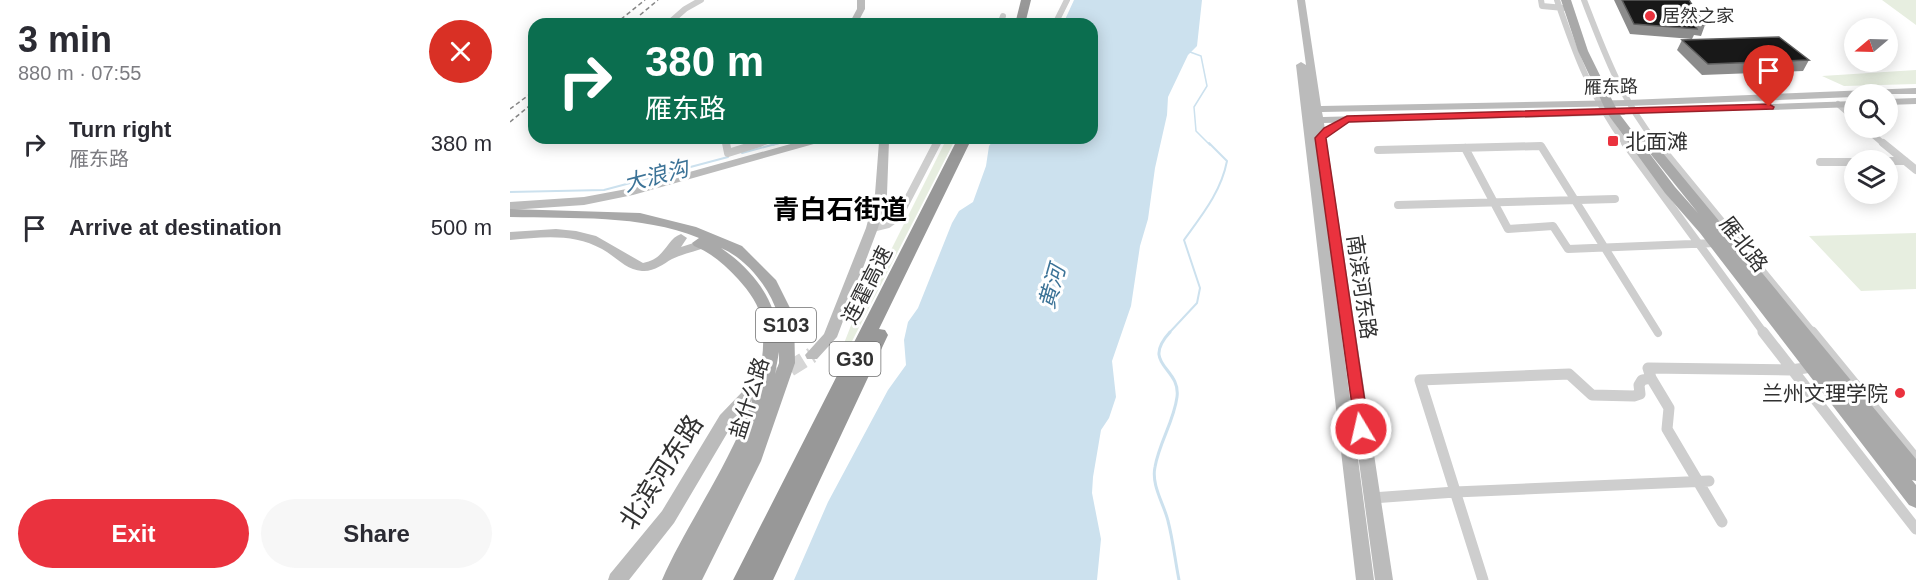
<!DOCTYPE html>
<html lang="en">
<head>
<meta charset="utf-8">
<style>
  body { margin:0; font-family:Arial,"Noto Sans SC",sans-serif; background:#f7f7f7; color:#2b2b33; height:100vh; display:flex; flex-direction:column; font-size:22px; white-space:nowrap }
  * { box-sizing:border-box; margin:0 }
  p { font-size:20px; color:#7c7c81 }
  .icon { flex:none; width:33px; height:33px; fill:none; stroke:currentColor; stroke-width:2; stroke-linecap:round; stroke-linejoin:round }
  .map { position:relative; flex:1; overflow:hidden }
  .sheet { display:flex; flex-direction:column; background:#fff; width:510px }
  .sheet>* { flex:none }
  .banner { position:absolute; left:18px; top:18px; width:570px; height:126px; border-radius:18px; box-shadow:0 3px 15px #0003; background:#0b6e4f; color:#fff; overflow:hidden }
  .needle { width:39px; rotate:251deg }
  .tools { position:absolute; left:1334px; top:18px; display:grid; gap:12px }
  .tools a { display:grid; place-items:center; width:54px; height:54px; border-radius:50%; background:#fff; box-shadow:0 3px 15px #0003; font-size:30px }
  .pin { position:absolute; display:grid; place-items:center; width:51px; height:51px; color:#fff; margin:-62px -26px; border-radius:50% 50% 50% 0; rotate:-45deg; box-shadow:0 0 6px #0007 }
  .pin .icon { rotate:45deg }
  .me { position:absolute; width:66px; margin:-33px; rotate:351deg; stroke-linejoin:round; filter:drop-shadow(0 0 4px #0008) }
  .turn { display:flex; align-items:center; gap:21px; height:126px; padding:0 18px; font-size:27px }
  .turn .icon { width:78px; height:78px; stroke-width:2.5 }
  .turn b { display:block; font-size:42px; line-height:51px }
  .round { display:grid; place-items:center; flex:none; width:63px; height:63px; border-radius:32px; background:#f7f7f7 }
  .overview { display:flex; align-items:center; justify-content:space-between; height:102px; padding:0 18px }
  h1 { font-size:36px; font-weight:800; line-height:45px }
  .primary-button { display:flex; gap:12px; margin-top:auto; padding:12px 18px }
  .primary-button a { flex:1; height:69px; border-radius:36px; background:#ea323e; color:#fff; font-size:24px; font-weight:800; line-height:69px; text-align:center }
  .primary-button a+a { background:#f7f7f7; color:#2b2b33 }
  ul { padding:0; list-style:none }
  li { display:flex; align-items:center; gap:18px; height:84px; padding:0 18px }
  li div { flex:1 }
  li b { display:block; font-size:22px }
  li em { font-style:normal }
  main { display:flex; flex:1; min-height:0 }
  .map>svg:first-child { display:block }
</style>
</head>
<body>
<main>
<section class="sheet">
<div class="overview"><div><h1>3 min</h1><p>880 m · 07:55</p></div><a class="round" style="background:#d93025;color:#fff"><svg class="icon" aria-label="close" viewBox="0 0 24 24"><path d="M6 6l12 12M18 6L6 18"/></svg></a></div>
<ul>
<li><svg class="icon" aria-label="right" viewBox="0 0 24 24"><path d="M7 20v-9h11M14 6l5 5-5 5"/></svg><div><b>Turn right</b><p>雁东路</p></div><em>380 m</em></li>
<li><svg class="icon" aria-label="arrive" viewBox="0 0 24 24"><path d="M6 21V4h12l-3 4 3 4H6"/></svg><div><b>Arrive at destination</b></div><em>500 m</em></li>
</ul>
<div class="primary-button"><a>Exit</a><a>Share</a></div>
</section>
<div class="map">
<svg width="1406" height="580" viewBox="0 0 1406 580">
  <rect width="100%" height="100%" fill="#fff"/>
  <path fill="#e7eee0" d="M1372 0H1406V25Z
    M1406 70V84L1334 86 1312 76Z
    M437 138H446L337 351H331L347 310 380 252Z
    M1406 233V289L1351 291 1299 236Z"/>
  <path fill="#cce1ee" d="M564 0H692L687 46 678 55 658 97 657 115 645 168 638 219 630 246 621 306 602 361 606 397 599 418 591 430 583 477 582 493 591 539 587 580H284L318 502 378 390 396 365 394 340 398 322 408 308 442 223 449 211 463 202 476 166 479 146 485 138H582V24H553Z"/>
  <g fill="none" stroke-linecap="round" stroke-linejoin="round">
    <path stroke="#cce1ee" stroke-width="1.5" d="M680 52 691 56 697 86 684 107 686 131 700 145
      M263 145 288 138"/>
    <path stroke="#cce1ee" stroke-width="2" d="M232 153 269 143
      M0 192 94 190 218 157
      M659 333 687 303 690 288 674 240C692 215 711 192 717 161L699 143"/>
    <path stroke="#cce1ee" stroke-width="3" d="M660 332C630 365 671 367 667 397 664 421 649 443 645 467 641 485 654 504 658 521 663 540 665 560 669 580"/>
    <path stroke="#d6d6d6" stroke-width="16" stroke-dasharray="16 8" stroke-linecap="butt" d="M239 394 302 355"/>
    <path stroke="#cecece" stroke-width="6" d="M1031 0 1032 6 1054 8
      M1047 0C1066 56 1081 96 1116 145
      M1074 0C1094 52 1112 101 1148 145
      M158 24 175 9 191 0
      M490 24 493 16
      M545 24 557 0
      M1328 104 1344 118
      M1355 128 1375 145
      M215 138 216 145
      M245 145 267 138
      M426 145 430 138"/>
    <path stroke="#cecece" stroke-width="8" d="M216 143 218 153 250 143
      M1115 143 1254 333
      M1147 143 1303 333
      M1373 143 1406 170
      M955 148 998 229 1043 226 1058 249 1206 243
      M868 150 1031 146 1148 333
      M1377 161H1395
      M1310 162H1344
      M888 205 1105 199
      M362 228 378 224 389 216 427 143"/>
    <path stroke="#cecece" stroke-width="11" d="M1253 332 1406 529
      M1302 332 1406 459
      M1141 378 1159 408 1157 429 1212 522
      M862 498 945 492 1199 481
      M973 580 910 380 1059 374 1082 395 1124 396 1130 394 1129 385 1132 380 1141 378 1138 368 1281 370 1302 367"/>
    <path fill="#bbb" fill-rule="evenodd" d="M347 0H355V9L347 24H339L347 9Z
      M787 0H795L811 106 1118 100 1406 88V94H1344V97L1118 106 812 112 813 117 1114 109 1119 112 1114 115 814 123 883 580H865L820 247 864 580H846L786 65 791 62 796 65Z
      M1406 98V104L1377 105V99Z
      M1344 101V107L1262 110 1257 107 1262 104Z
      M302 138H319L318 140 123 195 74 205 0 210V202L74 197 122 188Z
      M364 138H377L379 141 377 194 368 228 327 337 307 359H297L295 355 314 334 356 228 365 194 369 142Z
      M46 229 66 231 86 236 133 263C156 259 156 239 171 234L177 238 171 247 193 240 199 244 197 247C186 251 173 254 162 259 153 264 144 272 132 271 116 270 105 256 92 249 63 233 32 237 0 240V232Z
      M239 388 244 390 247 394 244 398 222 425 164 523 119 580H98L100 574 152 511 210 415 234 390Z"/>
    <path fill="#a9a9a9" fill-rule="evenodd" d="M1051 0H1061L1078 51 1108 112 1165 187 1188 213 1130 141V135H1138L1406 459V481L1402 480 1406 485V508L1399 505 1190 233 1155 193 1097 113 1068 51Z
      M0 209 130 213 186 227 232 246 266 280 284 316 285 363 251 461 192 580H152C184 505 264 408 252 322 250 306 239 291 228 279 215 265 202 253 184 246L182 243 189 238C130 214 63 219 0 217ZM211 248C237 259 260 288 268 315 270 322 268 331 268 338 267 300 242 269 211 248ZM269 352V363L265 374Z"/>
    <path fill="#989898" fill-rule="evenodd" d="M511 0H521L515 24H505Z
      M448 138H462L369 329 375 330 378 335 263 580H223Z"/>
    <path stroke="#868686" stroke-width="1.5" stroke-dasharray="4.5 3" stroke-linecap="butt" d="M130 15 148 0
      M105 24 135 0
      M0 109 24 91
      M0 122 24 102"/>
  </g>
  <path fill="#8c8c8c" d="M1104 0H1179L1195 25 1191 36 1184 35 1182 39 1120 34Z
    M1172 40 1299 60 1293 71 1192 75 1167 50Z"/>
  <path fill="#181818" stroke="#5d5d5d" stroke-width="1.5" d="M1112 0H1179L1195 25H1185L1187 29 1124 24Z
    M1269 37 1299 60 1198 64 1172 40Z"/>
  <path fill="#ea323e" stroke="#982028" stroke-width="1.5" d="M1259 104 1264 107 1263 109 839 122 816 138 859 429 857 434 851 436 846 434 805 138 814 128 837 116Z"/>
  <g fill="#ea323e" stroke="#fff" stroke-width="2">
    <circle cx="1140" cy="16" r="6"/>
    <rect x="1097" y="135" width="12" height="12" rx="3"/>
    <circle cx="1390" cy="393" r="6"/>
  </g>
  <g text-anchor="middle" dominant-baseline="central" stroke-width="6" stroke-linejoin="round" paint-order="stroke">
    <g font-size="18" fill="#313131" stroke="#fff" text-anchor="start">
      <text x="1152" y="16">居然之家</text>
    </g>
    <g font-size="18" fill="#313131" stroke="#fff">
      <text transform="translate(1101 87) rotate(-1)">雁东路</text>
    </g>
    <g fill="#fff" stroke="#6f6f6f" stroke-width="1.5">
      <rect x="246" y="308" width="60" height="34" rx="4.5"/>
      <rect x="319.5" y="342" width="51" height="34" rx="4.5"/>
    </g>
    <g font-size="20" font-weight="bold" fill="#313131">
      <text x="276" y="325">S103</text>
      <text x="345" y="359">G30</text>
    </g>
    <g font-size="21" fill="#313131" stroke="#fff" text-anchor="start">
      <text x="1115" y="141">北面滩</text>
      <text x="1378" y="393" text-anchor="end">兰州文理学院</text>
    </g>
    <g font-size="21" fill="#313131" stroke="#fff">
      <text transform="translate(1234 244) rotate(52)">雁北路</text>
      <text transform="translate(357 285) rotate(-63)">连霍高速</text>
      <text transform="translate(852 287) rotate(82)">南滨河东路</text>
      <text transform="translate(239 398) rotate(-72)">盐什公路</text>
    </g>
    <g font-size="22" font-style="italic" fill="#3c7397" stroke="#fff">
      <text transform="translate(146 176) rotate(-15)">大浪沟</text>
      <text transform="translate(542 287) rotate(-74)">黄河</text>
    </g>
    <g font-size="26" fill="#313131" stroke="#fff">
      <text transform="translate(151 472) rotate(-57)">北滨河东路</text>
    </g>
    <g font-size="27" font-weight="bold" fill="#000" stroke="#fff">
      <text x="330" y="210">青白石街道</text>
    </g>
  </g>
</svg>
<div class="tools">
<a><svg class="needle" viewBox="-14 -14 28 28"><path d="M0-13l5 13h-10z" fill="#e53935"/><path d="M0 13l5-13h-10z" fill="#7c7c81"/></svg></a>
<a><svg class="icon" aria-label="search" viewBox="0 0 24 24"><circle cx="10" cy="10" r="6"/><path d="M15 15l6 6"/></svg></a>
<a><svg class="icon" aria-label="layers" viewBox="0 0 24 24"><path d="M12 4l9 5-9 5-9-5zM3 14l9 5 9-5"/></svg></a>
</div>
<div class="pin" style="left:1259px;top:107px;background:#d93025"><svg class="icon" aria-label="arrive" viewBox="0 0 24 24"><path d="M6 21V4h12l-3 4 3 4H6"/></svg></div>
<svg class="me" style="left:851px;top:429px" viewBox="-20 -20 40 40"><circle r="17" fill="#ea323e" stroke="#fff" stroke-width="3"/><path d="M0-11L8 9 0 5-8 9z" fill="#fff"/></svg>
<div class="banner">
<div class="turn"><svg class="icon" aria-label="right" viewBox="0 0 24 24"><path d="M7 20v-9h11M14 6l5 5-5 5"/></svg><div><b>380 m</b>雁东路</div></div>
</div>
</div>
</main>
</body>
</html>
